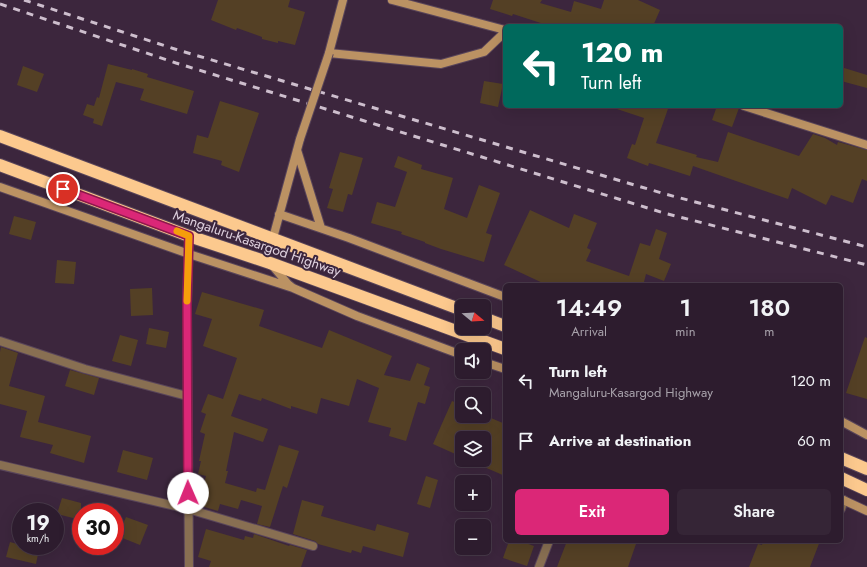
<!DOCTYPE html>
<html lang="en">
<head>
<meta charset="utf-8">
<style>
  body { margin:0; font-family:Jost,sans-serif; background:#352536; color:#f1f3f6; height:100vh; display:flex; flex-direction:column; font-size:15px; white-space:nowrap }
  * { box-sizing:border-box; margin:0 }
  p { font-size:13px; color:#a7a1aa }
  .icon { flex:none; width:22px; height:22px; fill:none; stroke:currentColor; stroke-width:2; stroke-linecap:round; stroke-linejoin:round }
  .map { position:relative; flex:1; overflow:hidden }
  .sheet { position:absolute; left:503px; top:283px; width:340px; height:260px; display:flex; flex-direction:column; background:#2d1c2e; border-radius:6px; box-shadow:0 4px 16px #0002,0 0 0 1px #483a4a }
  .sheet>* { flex:none }
  .hud { position:absolute; left:503px; top:24px; width:340px; height:84px; border-radius:6px; box-shadow:0 4px 16px #0002,0 0 0 1px #483a4a; background:#00695c; color:#fff; overflow:hidden }
  .needle { width:26px; rotate:108deg }
  .fabs { position:absolute; left:455px; top:299px; display:grid; gap:8px }
  .fabs a { display:grid; place-items:center; width:36px; height:36px; border-radius:6px; background:#2d1c2e; box-shadow:0 4px 16px #0002,0 0 0 1px #483a4a; font-size:20px }
  .speed { position:absolute; left:12px; top:503px; display:flex; gap:8px; font-size:20px; font-weight:700; text-align:center }
  .speed>* { display:grid; place-content:center; width:52px; height:52px; border-radius:50%; background:#2d1c2e; box-shadow:0 4px 16px #0002,0 0 0 1px #483a4a; line-height:1 }
  .speed small { font-size:10px; font-weight:400 }
  .speed .limit { border:6px solid #d22; background:#fff; color:#111 }
  .pin { position:absolute; display:grid; place-items:center; width:34px; height:34px; color:#fff; margin:-17px; border:2px solid #fff; border-radius:50%; box-shadow:0 1px 4px #0007 }
  .me { position:absolute; width:44px; margin:-22px; rotate:359deg; stroke-linejoin:round; filter:drop-shadow(0 0 3px #0008) }
  .turn { display:flex; align-items:center; gap:14px; height:84px; padding:0 12px; font-size:18px }
  .turn .icon { width:52px; height:52px; stroke-width:2.5 }
  .turn b { display:block; font-size:28px; line-height:34px }
  .eta { display:flex; justify-content:space-evenly; align-items:center; height:68px; text-align:center }
  .eta b { font-size:24px; font-weight:600; line-height:28px }
  .button { display:flex; gap:8px; margin-top:auto; padding:8px 12px }
  .button a { flex:1; height:46px; border-radius:6px; background:#db2777; color:#fff; font-size:16px; font-weight:600; line-height:46px; text-align:center }
  .button a+a { background:#352536; color:#f1f3f6 }
  ul { padding:0; list-style:none }
  li { display:flex; align-items:center; gap:12px; height:60px; padding:0 12px }
  li div { flex:1 }
  li b { display:block; font-size:15px }
  li em { font-style:normal }
  .map>svg:first-child { display:block }
</style>
</head>
<body>
<div class="map">
<svg width="867" height="567" viewBox="0 0 867 567">
  <rect width="100%" height="100%" fill="#3c263d"/>
  <path fill="#544025" d="M218 0H290L288 7 305 12 295 45 278 41V43L262 39V37L237 28 236 30 211 20Z
    M493 0H542L540 3 571 12 574 1 601 9 604 0H638L660 10 653 26H550L513 14 512 16 490 9Z
    M108 64 132 70V69L148 74 147 77 194 91 187 114 140 100 144 89 116 82 102 126 93 123 94 119 83 115 87 104 94 106 97 97 99 98Z
    M23 66 44 74 37 92 17 85Z
    M841 67 867 75V88L841 81Z
    M484 81 503 84 498 107 480 103Z
    M220 101 259 113 239 172 221 165 222 161 193 153 197 135 208 138Z
    M614 106H669L656 143 697 155 696 157 718 162 728 132 799 156 813 134 825 138 837 145 838 142 867 150V181L862 179 853 203 831 195 826 205 792 188 788 199 693 166 690 176 649 163 648 166 627 158 632 144 635 145 644 118 614 108Z
    M717 106H739V108L732 127 712 120Z
    M340 152 363 158 352 195 348 194 343 212 327 208 333 189 329 188Z
    M398 156 422 165 421 169 453 178 444 209 467 218 479 185 500 193 486 233 492 235 484 262 441 249 425 243V242L401 234 402 232 371 223 377 202 395 207 407 172 394 167Z
    M530 210 569 228 574 214 597 223 587 248 591 250 586 261 629 276 640 243 650 246 656 229 667 233 659 259 671 264 664 281 646 274 644 282 648 283V285H547L504 265Z
    M14 216 36 222 31 240 9 234Z
    M57 260 76 262 74 284 55 283Z
    M152 288 153 315 131 316 130 289Z
    M202 292 264 310 259 326 322 348 329 330 392 356 384 375 410 381 417 363 430 368 424 385 430 387 425 404 418 402 406 441 389 436 391 428 368 422 379 388 357 379 349 406 321 398 317 414 291 406V409L262 398 261 401 239 394 231 416 268 429 263 442 234 432 226 471H228L225 483 256 492 257 488 265 490 279 445 299 451 287 488 283 486 270 527 257 524 262 506 241 500 238 509 220 504 218 511 198 505 206 476 198 474 201 461H199L205 434 200 432 206 414 201 412 208 394 223 399 237 358 203 346 212 319 195 314Z
    M149 328 169 332 166 348 146 344Z
    M120 335 138 340 131 366 112 361Z
    M865 337 867 338V399L846 393Z
    M1 347 18 353 9 386 45 396 38 422 91 436 84 463 50 453 53 445 20 437 27 411 0 404V352Z
    M70 370 99 378 94 395 65 386Z
    M452 401 462 405V416H484V415L505 424V476L468 460H484V438H462V457L433 444Z
    M123 450 153 458 147 480 117 472Z
    M426 476 438 480 430 508 417 504Z
    M62 498 81 503V520L57 514Z
    M302 500 324 506 321 516 375 531 377 524 409 533 403 557 363 546 361 553 352 550 351 553 318 544 315 541 293 534Z
    M126 517 148 525 140 545 115 535V521L123 524Z
    M206 529 244 540 245 536 253 538 254 534 289 546 290 545 307 550 301 567H209L211 561 198 557Z
    M509 541H520L534 546 527 566 503 558Z
    M567 541H637L628 567H557Z
    M763 541H820L810 567H749L758 544 762 545Z
    M10 542 21 545V546L39 549 36 564 6 557Z"/>
  <g fill="none" stroke-linecap="round" stroke-linejoin="round">
    <g stroke="#59455a" stroke-width="10">
      <path id="lane" d="M841 509 844 500"/>
    </g>
    <g stroke="#59455a" stroke-width="10">
      <path id="street" d="M0 341 85 369 187 396
        M0 465 188 509 313 546
        M189 567 187 305 189 236
        M539 567 549 541"/>
    </g>
    <g stroke="#59455a" stroke-width="10">
      <path id="secondary" d="M343 0 329 53 441 64 484 52 505 32
        M392 0 505 30
        M744 106 867 145
        M297 150 321 228
        M0 187 189 254 293 288
        M279 214 349 238 505 297
        M273 238 300 139
        M271 264 288 284 293 288 357 316 462 355
        M484 362 505 369
        M841 421 867 435
        M841 499 867 511"/>
    </g>
    <g stroke="#59455a" stroke-width="14">
      <path id="highway" d="M0 136 462 310
        M0 165 189 236 270 263 505 349
        M484 318 505 326
        M841 458 867 469
        M841 478 867 490"/>
    </g>
    <use href="#lane" stroke="#886f52" stroke-width="8"/>
    <use href="#street" stroke="#886f52" stroke-width="8"/>
    <use href="#secondary" stroke="#bb9263" stroke-width="8"/>
    <use href="#highway" stroke="#fcc98e" stroke-width="12"/>
    <path stroke="#cdbecd" stroke-width="3" stroke-dasharray="7 7" stroke-linecap="butt" d="M24 0 178 50 665 194 867 247
      M0 4 176 63 664 213 867 265"/>
    <g stroke="#59455a" stroke-width="10" stroke-linecap="butt">
      <path id="secondary-bridge" d="M300 139 329 53"/>
    </g>
    <use href="#secondary-bridge" stroke="#bb9263" stroke-width="8"/>
  </g>
  <g fill="none" stroke-linecap="round" stroke-linejoin="round">
    <g stroke="#8e194d" stroke-width="10">
      <path id="route" d="M63 189 189 236 187 305 188 493"/>
    </g>
    <use href="#route" stroke="#db2777" stroke-width="7"/>
    <path stroke="#f59e0b" stroke-width="7" d="M177 231 189 236 187 301"/>
  </g>
  <g text-anchor="middle" dominant-baseline="central" stroke-width="4" stroke-linejoin="round" paint-order="stroke">
    <g font-size="14" fill="#dfd1df" stroke="#3c263d">
      <text transform="translate(257 243) rotate(19)">Mangaluru-Kasargod Highway</text>
    </g>
  </g>
</svg>
<div class="fabs">
<a><svg class="needle" viewBox="-14 -14 28 28"><path d="M0-13l5 13h-10z" fill="#e53935"/><path d="M0 13l5-13h-10z" fill="#a7a1aa"/></svg></a>
<a><svg class="icon" aria-label="sound" viewBox="0 0 24 24"><path d="M4 9h4l5-4v14l-5-4H4zM17 9q2 3 0 6"/></svg></a>
<a><svg class="icon" aria-label="search" viewBox="0 0 24 24"><circle cx="10" cy="10" r="6"/><path d="M15 15l6 6"/></svg></a>
<a><svg class="icon" aria-label="layers" viewBox="0 0 24 24"><path d="M12 4l9 5-9 5-9-5zM3 14l9 5 9-5"/></svg></a>
<a>+</a>
<a>−</a>
</div>
<div class="speed"><div>19<small>km/h</small></div><div class="limit">30</div></div>
<div class="pin" style="left:63px;top:189px;background:#d93025"><svg class="icon" aria-label="arrive" viewBox="0 0 24 24"><path d="M6 21V4h12l-3 4 3 4H6"/></svg></div>
<svg class="me" style="left:188px;top:493px" viewBox="-20 -20 40 40"><circle r="19" fill="#fff"/><path d="M0-13L10 11 0 6-10 11z" fill="#db2777"/></svg>
<div class="hud">
<div class="turn"><svg class="icon" aria-label="left" viewBox="0 0 24 24"><path d="M17 20v-9H6M10 6l-5 5 5 5"/></svg><div><b>120 m</b>Turn left</div></div>
</div>
<section class="sheet">
<div class="eta">
<div><b>14:49</b><p>Arrival</p></div>
<div><b>1</b><p>min</p></div>
<div><b>180</b><p>m</p></div>
</div>
<ul>
<li><svg class="icon" aria-label="left" viewBox="0 0 24 24"><path d="M17 20v-9H6M10 6l-5 5 5 5"/></svg><div><b>Turn left</b><p>Mangaluru-Kasargod Highway</p></div><em>120 m</em></li>
<li><svg class="icon" aria-label="arrive" viewBox="0 0 24 24"><path d="M6 21V4h12l-3 4 3 4H6"/></svg><div><b>Arrive at destination</b></div><em>60 m</em></li>
</ul>
<div class="button"><a>Exit</a><a>Share</a></div>
</section>
</div>
</body>
</html>
